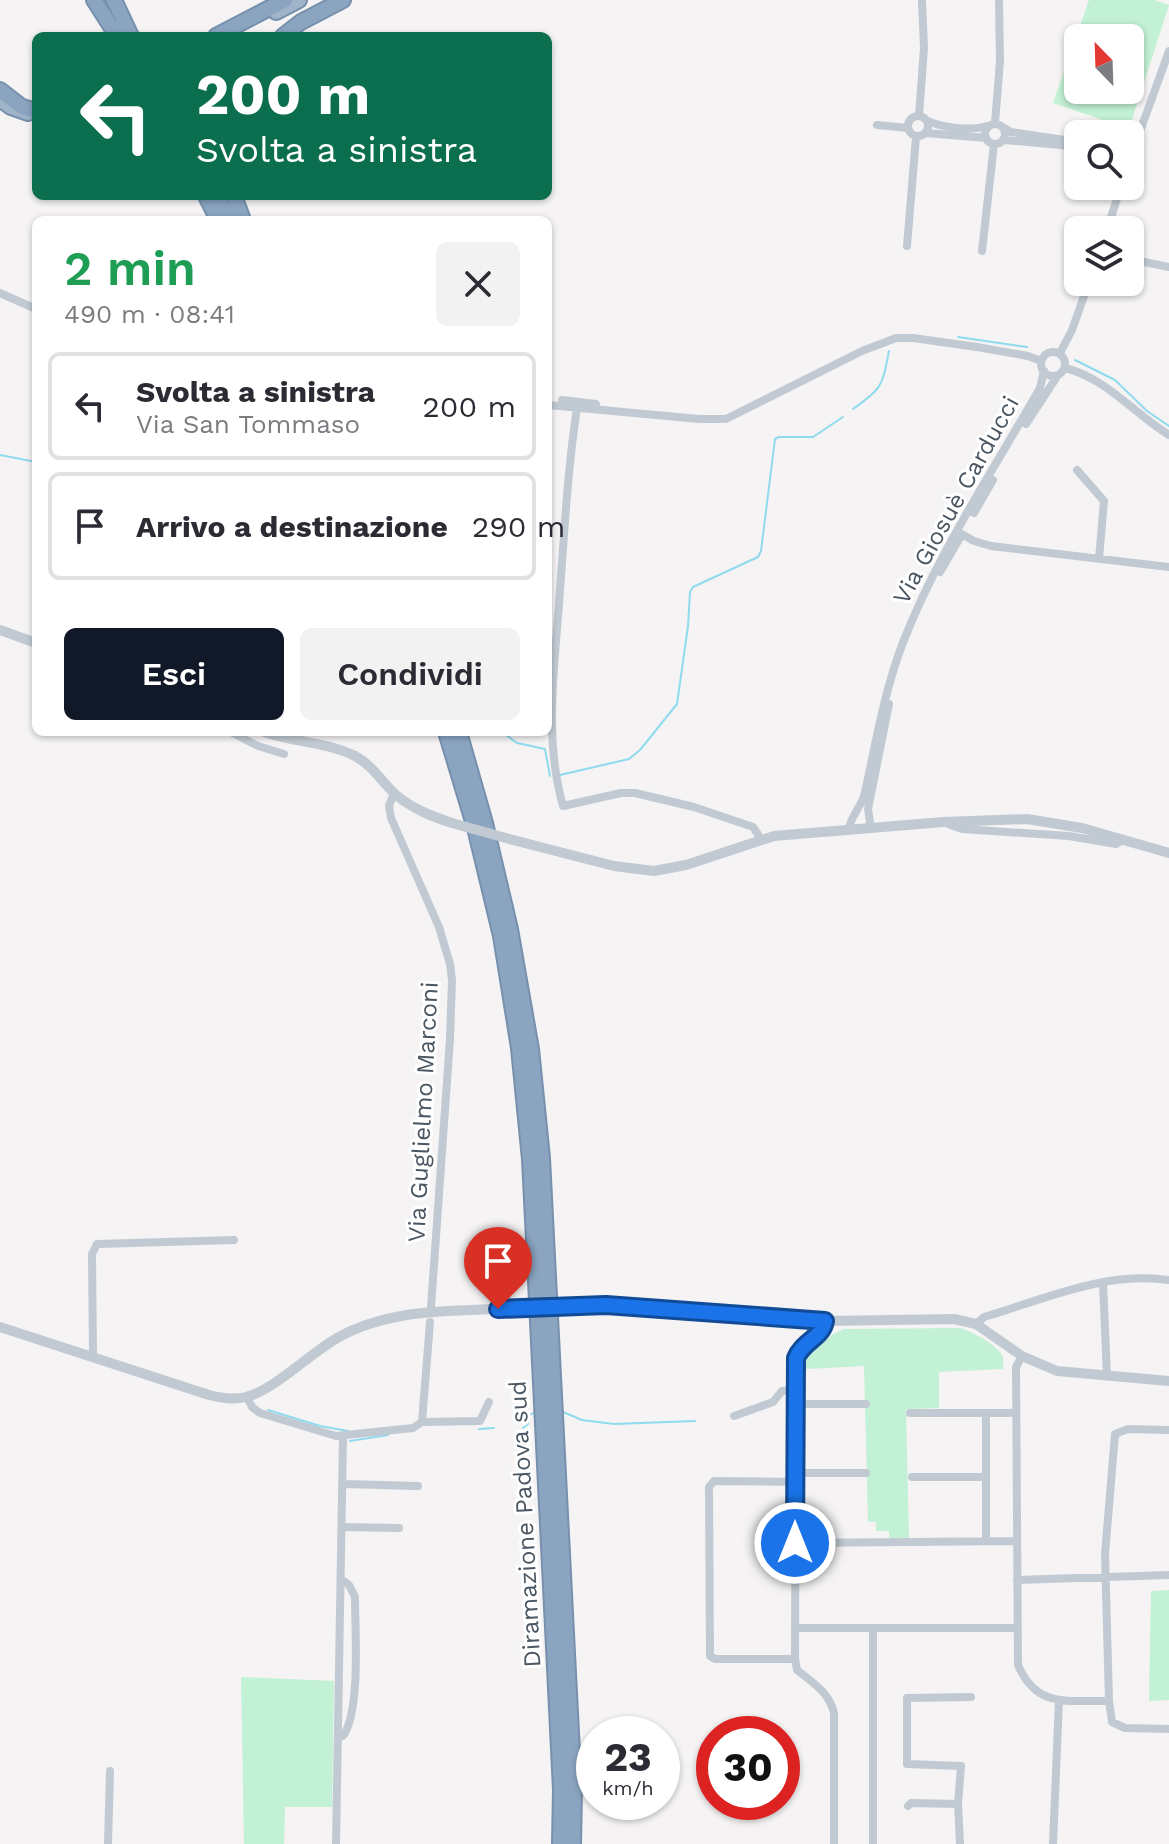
<!DOCTYPE html>
<html lang="it">
<head>
<meta charset="utf-8">
<style>
  body { margin:0; font-family:"Work Sans",sans-serif; background:#f2f2f3; color:#2b2b33; height:100vh; display:flex; flex-direction:column; font-size:30px; white-space:nowrap }
  * { box-sizing:border-box; margin:0 }
  p { font-size:26px; color:#7c7c81 }
  .icon { flex:none; width:44px; height:44px; fill:none; stroke:currentColor; stroke-width:2; stroke-linecap:round; stroke-linejoin:round }
  .map { position:relative; flex:1; overflow:hidden }
  .drawer { position:absolute; left:32px; top:216px; width:520px; height:520px; display:flex; flex-direction:column; background:#fff; border-radius:12px; box-shadow:0 2px 6px #0004 }
  .drawer>* { flex:none }
  .top-card { position:absolute; left:32px; top:32px; width:520px; height:168px; border-radius:12px; box-shadow:0 2px 6px #0004; background:#0b6e4f; color:#fff; overflow:hidden }
  .needle { width:52px; rotate:337deg }
  .tools { position:absolute; left:1064px; top:24px; display:grid; gap:16px }
  .tools a { display:grid; place-items:center; width:80px; height:80px; border-radius:12px; background:#fff; box-shadow:0 2px 6px #0004; font-size:40px }
  .speed { position:absolute; left:576px; top:1716px; display:flex; gap:16px; font-size:40px; font-weight:700; text-align:center }
  .speed>* { display:grid; place-content:center; width:104px; height:104px; border-radius:50%; background:#fff; box-shadow:0 2px 6px #0004; line-height:1 }
  .speed small { font-size:20px; font-weight:400 }
  .speed .limit { border:12px solid #d22; background:#fff; color:#111 }
  .pin { position:absolute; display:grid; place-items:center; width:68px; height:68px; color:#fff; margin:-82px -34px; border-radius:50% 50% 50% 0; rotate:-45deg; box-shadow:0 0 8px #0007 }
  .pin .icon { rotate:45deg }
  .me { position:absolute; width:88px; margin:-44px; rotate:0deg; stroke-linejoin:round; filter:drop-shadow(0 0 6px #0008) }
  .turn { display:flex; align-items:center; gap:28px; height:168px; padding:0 32px; font-size:36px }
  .turn .icon { width:104px; height:104px; stroke-width:2.5 }
  .turn b { display:block; font-size:56px; line-height:68px }
  .round { display:grid; place-items:center; flex:none; width:84px; height:84px; border-radius:12px; background:#f2f2f3 }
  .overview { display:flex; align-items:center; justify-content:space-between; height:136px; padding:0 32px }
  h1 { font-size:48px; font-weight:600; line-height:60px; color:#1e9e55 }
  .action { display:flex; gap:16px; margin-top:auto; padding:16px 32px }
  .action a { flex:1; height:92px; border-radius:12px; background:#111827; color:#fff; font-size:32px; font-weight:600; line-height:92px; text-align:center }
  .action a+a { background:#f2f2f3; color:#2b2b33 }
  ul { padding:0; list-style:none }
  li { display:flex; align-items:center; gap:24px; height:108px; margin:0 16px 12px; padding:0 16px; border:4px solid #e1e1e2; border-radius:12px }
  li div { flex:1 }
  li b { display:block; font-size:30px }
  li em { font-style:normal }
  .map>svg:first-child { display:block }
</style>
</head>
<body>
<div class="map">
<svg width="1169" height="1844" viewBox="0 0 1169 1844">
  <rect width="100%" height="100%" fill="#f5f3f3"/>
  <path fill="#c3f1d5" fill-rule="evenodd" d="M1089 0H1154L1169 5 1129 129 1053 103ZM1078 38H1130V90H1078Z
    M960 1328C972 1332 995 1343 1002 1355 1004 1359 1003 1365 1003 1369L939 1372V1408L906 1409 909 1538H889V1531H876V1522H868L864 1366 806 1369V1357L833 1334 844 1329Z
    M1169 1590V1700L1149 1701 1151 1591Z
    M241 1677 334 1681 332 1807H285L284 1844H244Z"/>
  <g fill="none" stroke-linecap="round" stroke-linejoin="round">
    <path stroke="#90daee" stroke-width="2" d="M958 337 1027 347
      M1075 360 1115 380 1147 411 1169 426
      M853 409C883 388 882 386 889 351
      M0 455 36 462
      M502 732 517 743 545 749 550 776
      M560 775 629 759 640 750 677 704 688 626 690 592 693 587 758 557 761 551 775 439 779 437H813L843 417
      M268 1410 320 1426 348 1431
      M563 1412 582 1420 614 1424 695 1421
      M523 1428 528 1424 529 1416 533 1413
      M479 1429 494 1428
      M350 1441 388 1435"/>
    <g stroke="#7690ad" stroke-width="18">
      <path id="trunk" d="M276 12 299 0
        M0 99 11 107 28 113"/>
    </g>
    <g stroke="#7690ad" stroke-width="18">
      <path id="motorway" d="M94 0 117 36
        M114 0 131 36
        M216 36 285 0
        M283 36 301 22 343 0
        M0 90 22 107 36 111
        M206 196 218 220
        M217 196 229 220
        M234 196 243 220
        M446 732 475 828 501 936 519 1048 530 1159 561 1790 560 1844
        M459 732 485 823 510 929 531 1049 542 1158 574 1792 573 1844"/>
    </g>
    <path stroke="#c1cad2" stroke-width="8" d="M908 126a10 10 0 1 1 20 0a10 10 0 1 1-20 0Z
      M919 116 924 48 922 1
      M926 120C941 128 971 131 987 126
      M995 123 1000 61 999 2
      M985 134a10 10 0 1 1 20 0a10 10 0 1 1-20 0Z
      M877 125 908 128
      M1004 128 1011 132 1078 142
      M926 133 986 138
      M1004 140 1061 145 1078 150
      M1130 159 1169 51
      M1107 230 1121 186
      M907 246 916 137
      M982 251 994 144
      M1130 259 1169 267
      M0 293 36 309
      M1041 364a12 12 0 1 1 24 0a12 12 0 1 1-24 0Z
      M1060 353 1072 330 1089 282
      M1065 368C1108 379 1133 413 1169 435
      M562 400 596 404 597 409
      M548 405 699 419H726L862 351 896 338H913L977 347 1028 356 1041 361
      M577 408C567 473 564 539 559 604 554 672 544 739 563 806L621 793H635L694 807 753 827 761 839
      M1026 424 1058 375
      M1077 470 1104 501 1099 559
      M974 513 993 480
      M958 532 974 541 991 546 1169 567
      M940 572 961 536
      M231 732 258 746 284 754
      M394 793 389 806 391 818 439 927 450 964 452 980 450 1039 431 1307
      M948 824 962 829 1069 836 1116 844 1124 839
      M871 829 868 809 889 704
      M849 830C849 818 862 807 865 792 876 742 884 693 902 645 937 554 992 473 1040 388L1044 371
      M1103 1282 1107 1376
      M825 1321C822 1338 803 1341 796 1358L795 1659 797 1670C813 1683 829 1692 834 1713V1844
      M976 1324 984 1317C1045 1299 1105 1271 1169 1280
      M1022 1356 1016 1367 1018 1665C1037 1709 1068 1700 1109 1701
      M93 1357 92 1254 97 1244 234 1240
      M247 1397 252 1407 260 1413 336 1436 413 1428 422 1422 480 1421 489 1402
      M796 1404H866
      M910 1413H1016
      M734 1416 773 1402 782 1391 795 1390
      M422 1422 430 1322
      M1169 1430 1128 1429 1115 1434 1105 1554 1109 1701 1112 1722 1125 1728 1169 1729
      M796 1473H866
      M912 1477H986
      M343 1484 418 1486
      M342 1527 399 1528
      M986 1541V1413
      M795 1543 1017 1541
      M1017 1580 1169 1575
      M795 1628H1016
      M795 1659H715L710 1656 709 1487 714 1481 796 1482
      M338 1735 343 1736C361 1711 355 1630 355 1597L349 1585 342 1580
      M908 1806 911 1803 958 1804
      M108 1844 110 1771
      M336 1844 343 1437
      M873 1844V1628
      M960 1844 958 1804 961 1766 907 1764V1698L971 1697
      M1053 1844 1059 1700"/>
    <path stroke="#c1cad2" stroke-width="10" d="M0 630 36 643
      M264 732C293 742 327 742 355 756 372 765 382 782 396 795 413 809 431 816 452 823
      M513 840 614 866 654 871 686 865 774 836 943 822 1027 819 1082 828 1169 853
      M571 1305 654 1307 825 1321 954 1319 976 1324 1022 1356 1057 1371 1169 1381
      M0 1327 209 1395C222 1398 233 1400 246 1397 275 1390 311 1352 339 1337 394 1307 459 1311 520 1308"/>
    <use href="#trunk" stroke="#9fb4c9" stroke-width="14"/>
    <use href="#motorway" stroke="#8ba5c1" stroke-width="14"/>
    <path stroke="#c1cad2" stroke-width="10" d="M452 823 513 840
      M520 1308 571 1305"/>
  </g>
  <g fill="none" stroke-linecap="round" stroke-linejoin="round">
    <g stroke="#114b97" stroke-width="20">
      <path id="route" d="M498 1309 606 1305 825 1321C822 1338 803 1341 796 1358L795 1543"/>
    </g>
    <use href="#route" stroke="#1a73e8" stroke-width="14"/>
  </g>
  <g text-anchor="middle" dominant-baseline="central" stroke-width="6" stroke-linejoin="round" paint-order="stroke">
    <g font-size="24" fill="#4a5661" stroke="#fff">
      <text transform="translate(956 500) rotate(-61)">Via Giosuè Carducci</text>
      <text transform="translate(423 1112) rotate(-87)">Via Guglielmo Marconi</text>
      <text transform="translate(525 1524) rotate(-93)">Diramazione Padova sud</text>
    </g>
  </g>
</svg>
<div class="tools">
<a><svg class="needle" viewBox="-14 -14 28 28"><path d="M0-13l5 13h-10z" fill="#e53935"/><path d="M0 13l5-13h-10z" fill="#7c7c81"/></svg></a>
<a><svg class="icon" aria-label="search" viewBox="0 0 24 24"><circle cx="10" cy="10" r="6"/><path d="M15 15l6 6"/></svg></a>
<a><svg class="icon" aria-label="layers" viewBox="0 0 24 24"><path d="M12 4l9 5-9 5-9-5zM3 14l9 5 9-5"/></svg></a>
</div>
<div class="speed"><div>23<small>km/h</small></div><div class="limit">30</div></div>
<div class="pin" style="left:498px;top:1309px;background:#d93025"><svg class="icon" aria-label="arrive" viewBox="0 0 24 24"><path d="M6 21V4h12l-3 4 3 4H6"/></svg></div>
<svg class="me" style="left:795px;top:1543px" viewBox="-20 -20 40 40"><circle r="17" fill="#1a73e8" stroke="#fff" stroke-width="3"/><path d="M0-11L8 9 0 5-8 9z" fill="#fff"/></svg>
<div class="top-card">
<div class="turn"><svg class="icon" aria-label="left" viewBox="0 0 24 24"><path d="M17 20v-9H6M10 6l-5 5 5 5"/></svg><div><b>200 m</b>Svolta a sinistra</div></div>
</div>
<section class="drawer">
<div class="overview"><div><h1>2 min</h1><p>490 m · 08:41</p></div><a class="round"><svg class="icon" aria-label="close" viewBox="0 0 24 24"><path d="M6 6l12 12M18 6L6 18"/></svg></a></div>
<ul>
<li><svg class="icon" aria-label="left" viewBox="0 0 24 24"><path d="M17 20v-9H6M10 6l-5 5 5 5"/></svg><div><b>Svolta a sinistra</b><p>Via San Tommaso</p></div><em>200 m</em></li>
<li><svg class="icon" aria-label="arrive" viewBox="0 0 24 24"><path d="M6 21V4h12l-3 4 3 4H6"/></svg><div><b>Arrivo a destinazione</b></div><em>290 m</em></li>
</ul>
<div class="action"><a>Esci</a><a>Condividi</a></div>
</section>
</div>
</body>
</html>
